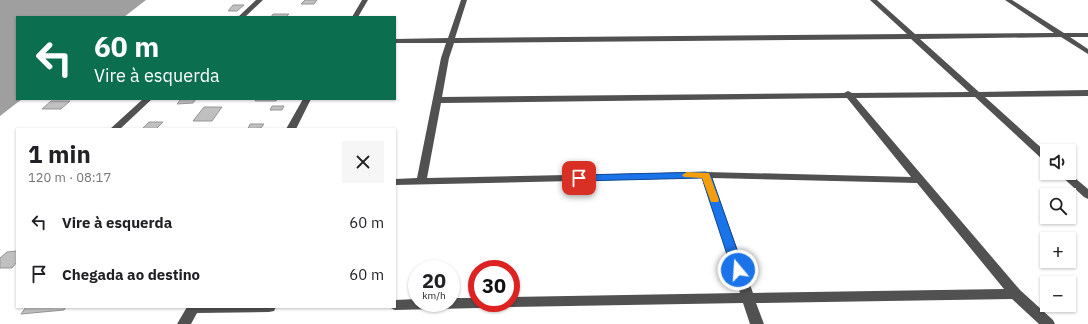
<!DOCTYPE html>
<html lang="pt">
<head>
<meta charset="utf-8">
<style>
  body { margin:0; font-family:"IBM Plex Sans",sans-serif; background:#f6f6f6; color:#202124; height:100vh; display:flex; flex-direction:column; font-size:15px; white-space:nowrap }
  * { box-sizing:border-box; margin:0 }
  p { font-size:13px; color:#757577 }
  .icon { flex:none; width:22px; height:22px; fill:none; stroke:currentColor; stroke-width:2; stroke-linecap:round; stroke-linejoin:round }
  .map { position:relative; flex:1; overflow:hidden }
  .sheet { position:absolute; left:16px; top:128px; width:380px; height:180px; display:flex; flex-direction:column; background:#fff; border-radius:0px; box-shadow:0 1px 3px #0004 }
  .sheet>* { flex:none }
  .guide { position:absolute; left:16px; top:16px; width:380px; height:84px; border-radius:0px; box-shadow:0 1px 3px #0004; background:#0b6e4f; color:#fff; overflow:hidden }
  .buttons { position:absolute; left:1040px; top:144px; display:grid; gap:8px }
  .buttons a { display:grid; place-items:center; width:36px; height:36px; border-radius:0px; background:#fff; box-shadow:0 1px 3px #0004; font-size:20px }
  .speed { position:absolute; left:408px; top:260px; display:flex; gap:8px; font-size:20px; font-weight:700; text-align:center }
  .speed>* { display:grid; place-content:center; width:52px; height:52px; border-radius:50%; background:#fff; box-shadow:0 1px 3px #0004; line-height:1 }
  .speed small { font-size:10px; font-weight:400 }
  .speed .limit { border:6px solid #d22; background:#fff; color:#111 }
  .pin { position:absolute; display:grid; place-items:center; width:34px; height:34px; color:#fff; margin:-17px; border-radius:8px; box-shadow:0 2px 6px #0006 }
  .me { position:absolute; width:44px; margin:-22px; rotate:342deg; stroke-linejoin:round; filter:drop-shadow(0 0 3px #0008) }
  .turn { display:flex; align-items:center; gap:14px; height:84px; padding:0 12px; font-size:18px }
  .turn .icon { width:52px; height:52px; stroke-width:2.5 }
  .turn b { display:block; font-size:28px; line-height:34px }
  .round { display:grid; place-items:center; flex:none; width:42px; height:42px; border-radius:0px; background:#f6f6f6 }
  .summary { display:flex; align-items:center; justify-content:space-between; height:68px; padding:0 12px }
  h1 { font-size:24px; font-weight:700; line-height:30px }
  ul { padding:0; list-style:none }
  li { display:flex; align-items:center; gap:12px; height:52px; padding:0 12px }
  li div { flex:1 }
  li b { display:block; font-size:15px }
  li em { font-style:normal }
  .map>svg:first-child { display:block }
</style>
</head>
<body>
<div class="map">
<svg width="1088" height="324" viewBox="0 0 1088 324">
  <rect width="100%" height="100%" fill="#fff"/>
  <path fill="#9f9f9f" d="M0 0H146L124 17H17V99H22L0 116Z"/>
  <path fill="#c0c0c0" stroke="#959595" d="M305 0H317L314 4H301Z
    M233 5H244L237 11H228Z
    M273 14H289L286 17H271Z
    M181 99H196L193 103 177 104Z
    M256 99H277L276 101H255Z
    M51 101H70L61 109H42Z
    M272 106H284L282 110H270Z
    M204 107H222L212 121H193Z
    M149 122H163L156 129H142Z
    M250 124H264L261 128 248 129Z
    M17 251V262L12 268H0V258L7 252Z
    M26 307H66L64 310 21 314Z"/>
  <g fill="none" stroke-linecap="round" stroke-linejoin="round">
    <path fill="#515151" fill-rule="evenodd" d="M256 0H263L245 17H238Z
      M362 0H368L358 17H352Z
      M461 0H467L455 38 907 34 870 0H877L915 34 1054 33 1005 0H1012L1064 33H1088V37H1070L1088 49V54L1061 37 920 39 979 92 1088 90V96L985 97 1047 153V161L1043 160 975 97 856 98 1020 290 1053 320 1055 324H1039L1012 299 756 303 764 324H750L743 303 511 307 506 306 505 303H511V297L740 293 702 178 395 185V179L417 178 441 58 446 43H395V39L448 38ZM911 39 969 92 852 93 848 91 844 93 442 97 449 58 454 43ZM847 98 911 177 706 172 427 178 441 103ZM712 178 917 183 1004 289 753 293Z
      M143 99H152L120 129H110Z
      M303 99H311L296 129H286Z
      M1058 173H1069L1088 189V199L1084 197Z
      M451 298H477V303H486L484 307 479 308 395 310 389 307H395V300L417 299V303H451Z
      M187 307H276L274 311 269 312 197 313 191 324H177Z"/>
  </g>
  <path fill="#1a73e8" stroke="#114b97" d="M706 172 711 175 744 270 742 274 738 275 734 274 732 270 702 178 579 181 574 178 579 175Z"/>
  <path fill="#f59e0b" d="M687 172 709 173 719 200 718 202H711L702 178 684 177 682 175Z"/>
</svg>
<div class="buttons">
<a><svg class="icon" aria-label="sound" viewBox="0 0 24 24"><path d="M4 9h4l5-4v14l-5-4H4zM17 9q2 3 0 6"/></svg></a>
<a><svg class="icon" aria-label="search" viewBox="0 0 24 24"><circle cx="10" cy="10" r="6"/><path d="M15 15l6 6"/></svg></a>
<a>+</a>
<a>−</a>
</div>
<div class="speed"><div>20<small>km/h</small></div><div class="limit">30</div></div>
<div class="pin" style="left:579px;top:178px;background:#d93025"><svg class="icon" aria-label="arrive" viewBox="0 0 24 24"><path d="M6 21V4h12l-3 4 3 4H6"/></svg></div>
<svg class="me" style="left:738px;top:270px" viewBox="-20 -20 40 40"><circle r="17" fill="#1a73e8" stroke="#fff" stroke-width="3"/><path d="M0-11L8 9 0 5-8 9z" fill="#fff"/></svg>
<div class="guide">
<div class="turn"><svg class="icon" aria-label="left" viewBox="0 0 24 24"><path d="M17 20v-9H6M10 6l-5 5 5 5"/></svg><div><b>60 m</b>Vire à esquerda</div></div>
</div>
<section class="sheet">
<div class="summary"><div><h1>1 min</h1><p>120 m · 08:17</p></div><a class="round"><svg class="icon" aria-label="close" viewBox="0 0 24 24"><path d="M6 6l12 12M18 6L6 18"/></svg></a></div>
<ul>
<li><svg class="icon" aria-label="left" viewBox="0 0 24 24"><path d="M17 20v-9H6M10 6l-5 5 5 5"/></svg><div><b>Vire à esquerda</b></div><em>60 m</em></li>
<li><svg class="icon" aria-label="arrive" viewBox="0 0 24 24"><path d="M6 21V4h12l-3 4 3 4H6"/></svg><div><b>Chegada ao destino</b></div><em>60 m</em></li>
</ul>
</section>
</div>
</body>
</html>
